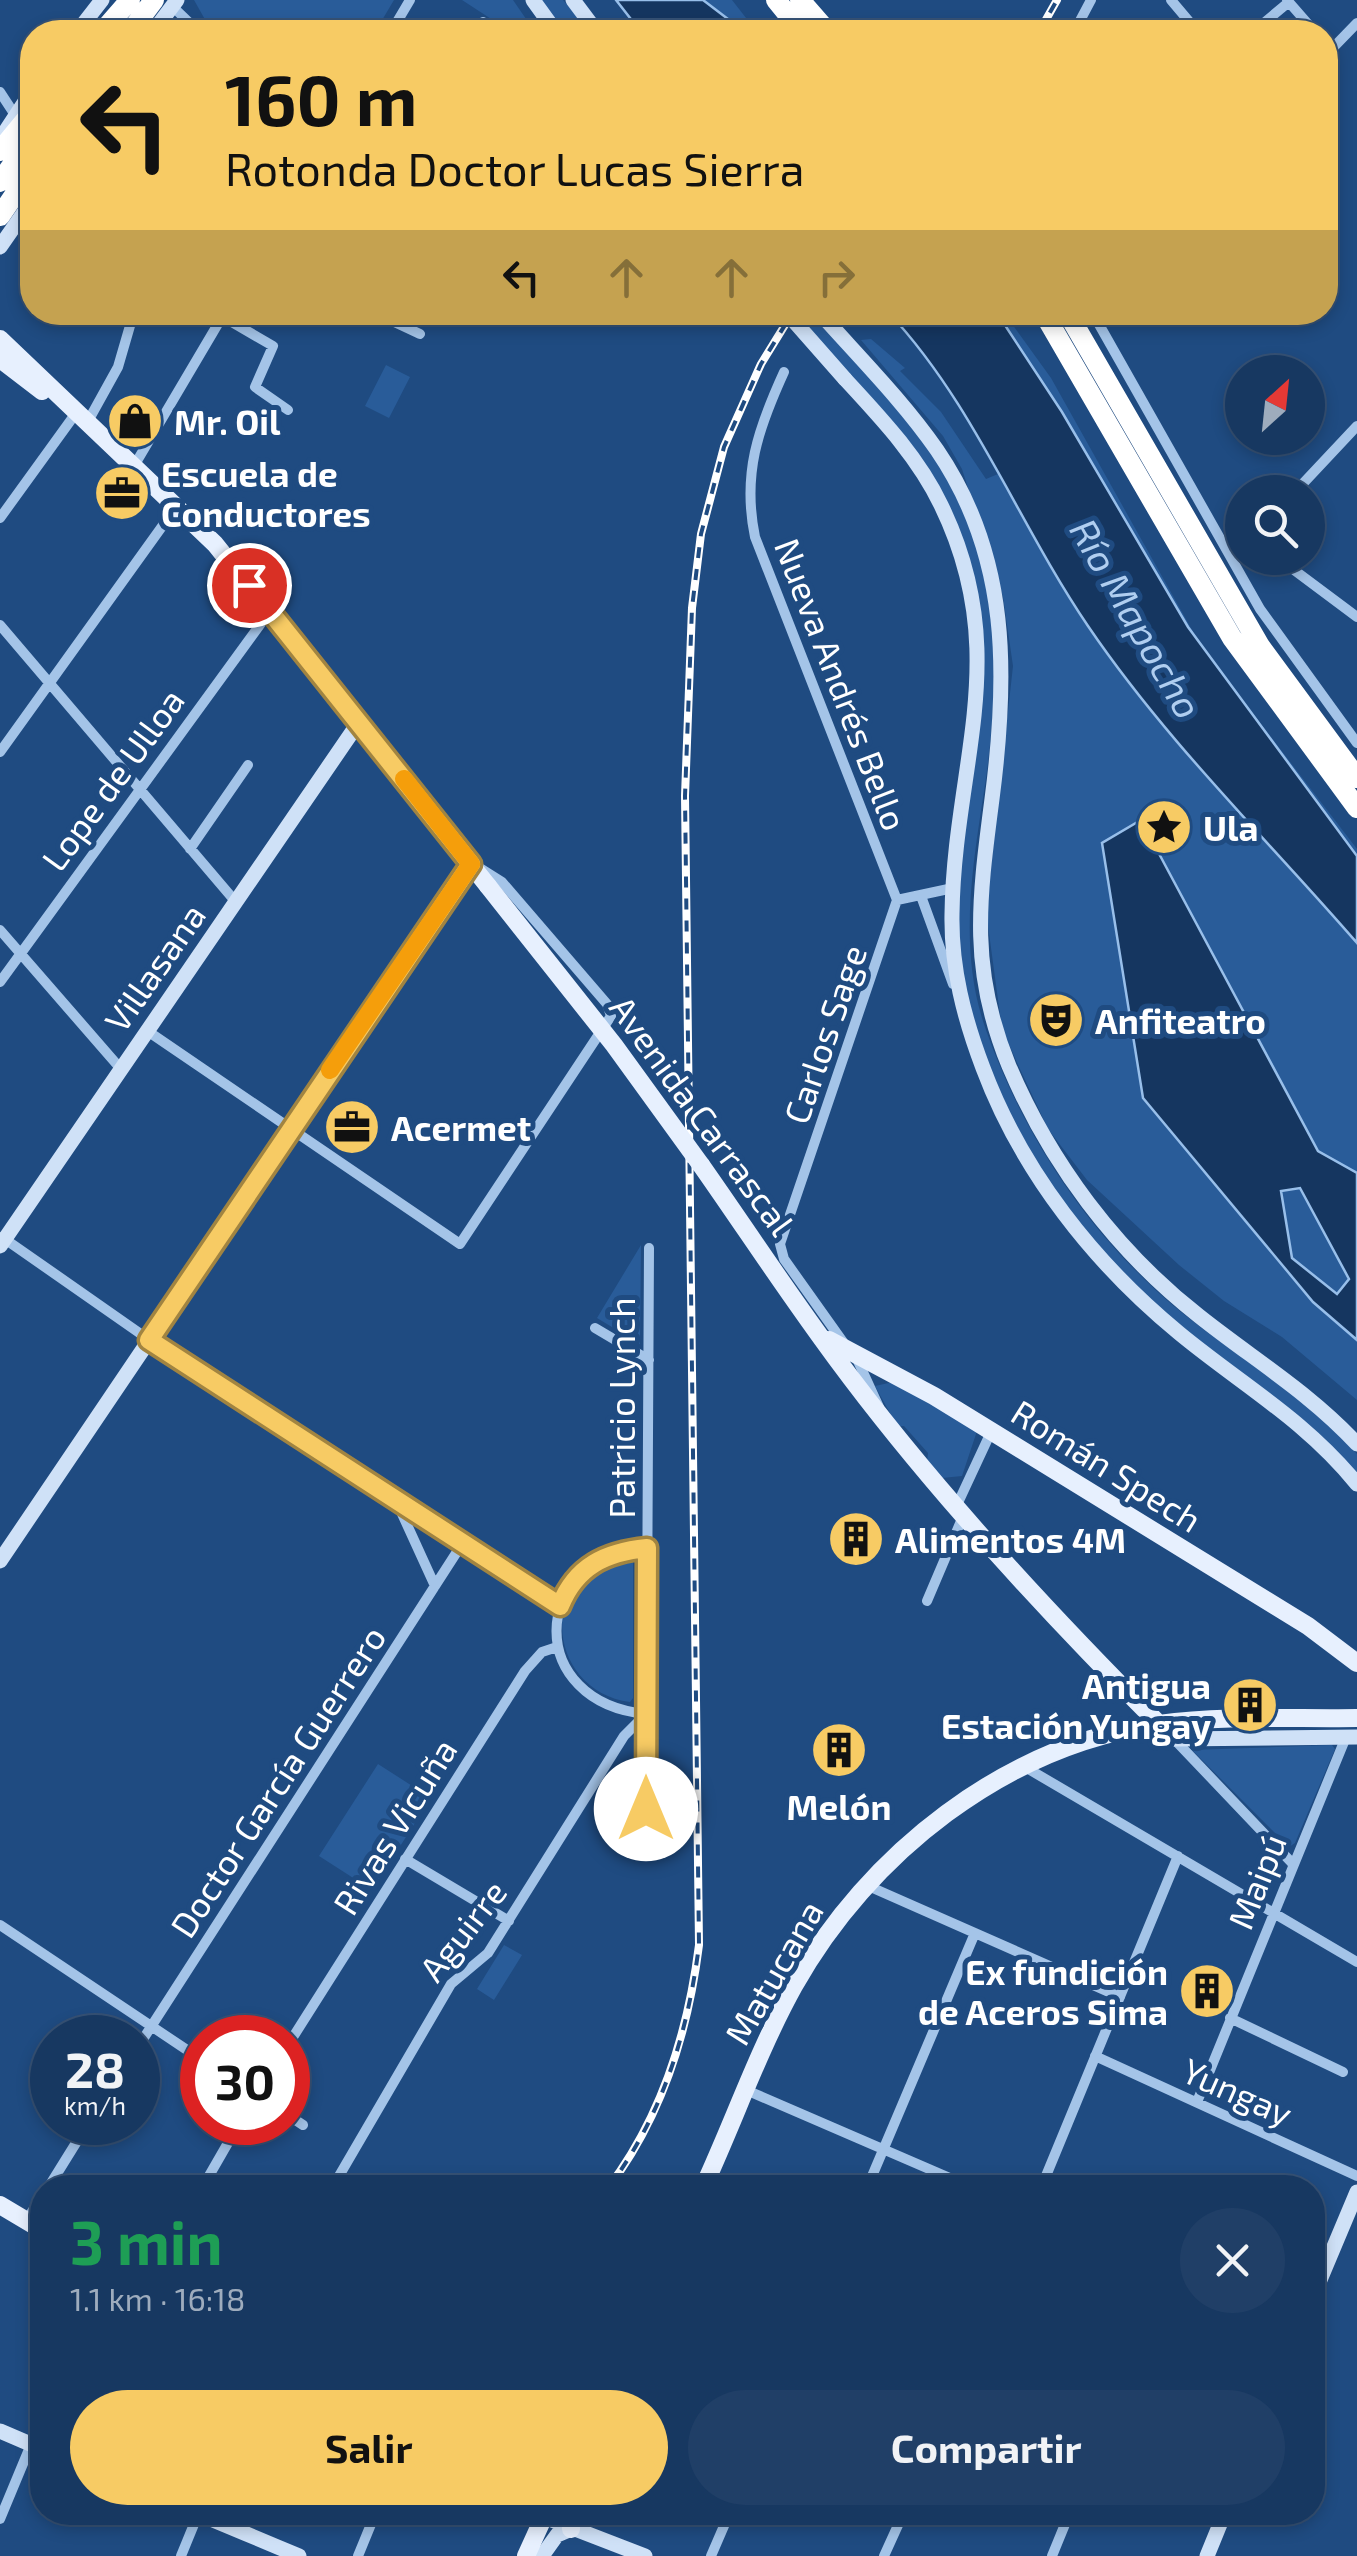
<!DOCTYPE html>
<html lang="es">
<head>
<meta charset="utf-8">
<style>
  body { margin:0; font-family:"Exo 2",sans-serif; background:#203f67; color:#f1f3f6; height:100vh; display:flex; flex-direction:column; font-size:38px; white-space:nowrap }
  * { box-sizing:border-box; margin:0 }
  p { font-size:32px; color:#9eacbd }
  .icon { flex:none; width:55px; height:55px; fill:none; stroke:currentColor; stroke-width:2; stroke-linecap:round; stroke-linejoin:round }
  .map { position:relative; flex:1; overflow:hidden }
  .sheet { position:absolute; left:30px; top:2175px; width:1295px; height:350px; display:flex; flex-direction:column; background:#173861; border-radius:40px; box-shadow:0 5px 15px #0003,0 0 0 2px #365276 }
  .sheet>* { flex:none }
  .hud { position:absolute; left:20px; top:20px; width:1318px; height:305px; border-radius:40px; box-shadow:0 5px 15px #0003,0 0 0 2px #365276; background:#f7cb64; color:#111; overflow:hidden }
  .needle { width:65px; rotate:27deg }
  .fabs { position:absolute; left:1225px; top:355px; display:grid; gap:20px }
  .fabs a { display:grid; place-items:center; width:100px; height:100px; border-radius:50%; background:#173861; box-shadow:0 5px 15px #0003,0 0 0 2px #365276; font-size:50px }
  .speed { position:absolute; left:30px; top:2015px; display:flex; gap:20px; font-size:50px; font-weight:700; text-align:center }
  .speed>* { display:grid; place-content:center; width:130px; height:130px; border-radius:50%; background:#173861; box-shadow:0 5px 15px #0003,0 0 0 2px #365276; line-height:1 }
  .speed small { font-size:25px; font-weight:400 }
  .speed .limit { border:15px solid #d22; background:#fff; color:#111 }
  .pin { position:absolute; display:grid; place-items:center; width:85px; height:85px; color:#fff; margin:-42px; border:5px solid #fff; border-radius:50%; box-shadow:0 2px 10px #0007 }
  .me { position:absolute; width:110px; margin:-55px; rotate:0deg; stroke-linejoin:round; filter:drop-shadow(0 0 8px #0008) }
  .turn { display:flex; align-items:center; gap:35px; height:210px; padding:0 40px; font-size:45px }
  .turn .icon { width:130px; height:130px; stroke-width:2.5 }
  .turn b { display:block; font-size:70px; line-height:85px }
  .lanes { display:flex; align-items:center; height:95px; padding:0 40px; background:#0003; justify-content:center; gap:50px; direction:ltr }
  .lanes .off { opacity:.35 }
  .round { display:grid; place-items:center; flex:none; width:105px; height:105px; border-radius:52px; background:#203f67 }
  .head { display:flex; align-items:center; justify-content:space-between; height:170px; padding:0 40px }
  h1 { font-size:60px; font-weight:700; line-height:75px; color:#1e9e55 }
  .action { display:flex; gap:20px; margin-top:auto; padding:20px 40px }
  .action a { flex:1; height:115px; border-radius:60px; background:#f7cb64; color:#111; font-size:40px; font-weight:700; line-height:115px; text-align:center }
  .action a+a { background:#203f67; color:#f1f3f6 }
  .map>svg:first-child { display:block }
</style>
</head>
<body>
<div class="map">
<svg width="1357" height="2556" viewBox="0 0 1357 2556">
  <rect width="100%" height="100%" fill="#1f4b81"/>
  <path fill="#295c99" d="M194 0H394L375 32H212Z
    M462 0H513L535 32H511Z
    M540 0H563L591 32H565Z
    M625 0H732L757 32H649Z
    M792 313H812C853 358 902 403 935 455 1002 561 1002 679 983 798 971 875 959 955 986 1030 1024 1138 1092 1239 1181 1312 1240 1359 1307 1397 1357 1454V1477L1130 1285 1036 1169 1004 1108 964 1007 956 892 983 680 947 502Z
    M898 313H1004L1051 378 1201 646 1357 849V1400L1282 1337 1224 1301 1179 1265 1087 1180 1048 1129 1019 1067 1002 1029 986 911 1013 666 1003 597 962 469 943 436 861 340 871 339 905 368 900 371 941 412 986 479 998 474 1069 598 1142 700 985 440Z
    M386 365 410 377 389 418 365 406Z
    M641 1245 640 1344 597 1318Z
    M893 1382 977 1431 962 1476 942 1478 927 1462 928 1453 904 1426H897L875 1386Z
    M633 1557V1698L630 1702C558 1693 535 1599 602 1563 610 1559 624 1559 633 1557Z
    M1332 1745 1335 1749 1295 1843 1289 1847 1192 1750Z
    M378 1764 431 1798 372 1890 319 1856Z
    M504 1945 522 1955 494 2000 477 1989Z"/>
  <path fill="#153660" stroke="#98bfea" stroke-width="2.5" fill-rule="evenodd" d="M616 0H703L745 32H641Z
    M889 313H997L1062 412 1188 627 1357 856V943C1266 838 1166 741 1088 626 1018 523 974 404 889 313Z
    M1141 820 1318 1151 1357 1173V1340L1313 1302 1143 1098 1102 843ZM1300 1188 1349 1279 1337 1294 1292 1258 1281 1191Z"/>
  <g fill="none" stroke-linecap="round" stroke-linejoin="round">
    <path stroke="#a4c4e8" stroke-width="10" d="M1171 0 1198 32
      M1287 0 1315 32
      M173 7 199 32
      M391 32 410 0
      M477 32 483 22
      M1074 32 1091 0
      M1253 32 1289 2
      M1325 56 1357 23
      M0 92 15 115
      M373 312 420 334
      M1092 312 1260 609 1357 743
      M223 317 273 346 255 387 288 410
      M784 372C758 429 742 474 755 537L897 900 780 1244 784 1259 843 1342
      M87 423 118 367 134 312
      M134 466 225 312
      M1295 492 1357 426
      M0 518 76 413
      M1278 558 1357 617
      M0 625 235 901
      M0 752 176 507
      M190 849 248 765
      M921 896 953 984
      M897 900 953 888
      M0 930 120 1068
      M0 982 270 611
      M146 1030 460 1244 611 1016 607 1004 502 882 475 865
      M2 1237 158 1346 560 1606
      M595 1328 649 1360
      M857 1359 879 1407
      M398 1505 435 1586
      M957 1505 991 1432
      M927 1601 964 1514
      M646 1714C526 1703 527 1558 647 1549
      M1174 1739 1293 1864
      M1025 1767 1357 1962
      M646 1809 649 1248
      M405 1859 509 1921
      M866 1885 1120 1997
      M0 1925 202 2060
      M1230 2018 1343 2072
      M288 2045 525 1671 542 1652 557 1647
      M138 2047 462 1544
      M1095 2056 1357 2176
      M746 2090 973 2188
      M1197 2102 1346 1737
      M288 2115 303 2125
      M48 2188 89 2122
      M202 2188 240 2122
      M332 2188 451 1984 488 1953 624 1736 646 1714
      M867 2188 975 1933
      M1041 2188 1178 1856
      M26 2221 42 2196
      M0 2519 42 2418
      M181 2556 199 2512
      M358 2556 376 2512
      M711 2556 730 2512
      M884 2556 904 2512
      M1052 2556 1070 2512"/>
    <path stroke="#cfe1f7" stroke-width="15" d="M533 0 556 32
      M573 0 597 32
      M77 32 102 0
      M153 32 177 0
      M1 138 32 91
      M0 247 32 201
      M819 312C859 357 903 401 937 450 1010 557 1008 676 992 799 979 899 969 969 1009 1066 1050 1163 1116 1251 1199 1316 1253 1359 1310 1393 1357 1444
      M845 379C881 418 918 457 941 505 1014 655 954 764 952 914 951 968 964 1018 983 1068 1022 1172 1094 1263 1179 1333 1242 1385 1304 1419 1357 1484
      M0 1246 359 722
      M0 1561 471 864
      M1159 1724 1174 1739 1357 1737
      M1312 2299 1357 2192
      M0 2431 42 2449
      M194 2512 299 2556
      M544 2517 645 2556
      M542 2556 557 2535 571 2529
      M1207 2556 1225 2512"/>
    <path stroke="#e7f0fe" stroke-width="18" d="M0 339 215 544 488 886
      M0 359 42 391
      M701 1165C746 1229 789 1295 836 1358 932 1488 1045 1610 1159 1724
      M829 1340 934 1396 1308 1626 1357 1663
      M703 2188C734 2121 758 2051 794 1986 868 1854 1005 1745 1159 1724 1224 1715 1292 1719 1357 1718
      M0 2205 42 2230
      M570 2512 571 2529
      M526 2556 546 2512"/>
    <path stroke="#fff" stroke-width="20" d="M776 0 802 32
      M800 0 828 32
      M102 32 130 0
      M130 32 154 0
      M0 151 32 112
      M0 182 32 137
      M0 216 32 169
      M1043 312 1232 638 1357 808
      M1067 312 1260 646 1357 778"/>
    <g stroke="#fff" stroke-width="8">
      <path id="rail" d="M1039 32 1057 0
        M608 2188C662 2117 688 2033 699 1945L685 796 692 608 701 534 724 447 761 364 793 312"/>
    </g>
    <use href="#rail" stroke="#1f4b81" stroke-width="4" stroke-dasharray="11" stroke-linecap="butt"/>
    <path stroke="#cfe1f7" stroke-width="15" d="M786 312 845 379"/>
    <path stroke="#e7f0fe" stroke-width="18" d="M488 886 614 1045 701 1165"/>
  </g>
  <g fill="none" stroke-linecap="round" stroke-linejoin="round">
    <g stroke="#a18441" stroke-width="25">
      <path id="route" d="M249 585 471 864 149 1340 560 1606C576 1566 606 1552 647 1548L646 1809"/>
    </g>
    <use href="#route" stroke="#f7cb64" stroke-width="18"/>
    <path stroke="#f59e0b" stroke-width="18" d="M330 1070 471 864 404 779"/>
  </g>
  <defs>
    <g id="shop-disc" transform="scale(2.875)"><circle r="9.5" fill="#f7cb64" stroke="#1f4b81"/><path d="M-5-2.5h2.3a2.7 3.5 0 0 1 5.4 0H5L5.5 6h-11ZM-1.5-2.5h3a1.5 2.3 0 0 0-3 0Z" fill="#111"/></g>
    <g id="office-disc" transform="scale(2.875)"><circle r="9.5" fill="#f7cb64" stroke="#1f4b81"/><path d="M-6-3h4V-5.5h4V-3h4V5H-6ZM-1-4.5V-3h2v-1.5ZM-6 0V1H6V0Z" fill="#111"/></g>
    <g id="sight-disc" transform="scale(2.875)"><circle r="9.5" fill="#f7cb64" stroke="#1f4b81"/><path d="M0-6L1.8-2.2L6-1.7L2.9 1.2L3.7 5.4L0 3.3L-3.7 5.4L-2.9 1.2L-6-1.7L-1.8-2.2Z" fill="#111"/></g>
    <g id="theatre-disc" transform="scale(2.875)"><circle r="9.5" fill="#f7cb64" stroke="#1f4b81"/><path d="M-5-5.5Q0-4 5-5.5V0Q5 5 0 6Q-5 5-5 0ZM-3.3-2.5H-1v1.5H-3.3ZM1-2.5H3.3v1.5H1ZM-2.8 1Q0 5.5 2.8 1Z" fill="#111"/></g>
    <g id="building-disc" transform="scale(2.875)"><circle r="9.5" fill="#f7cb64" stroke="#1f4b81"/><path d="M-4-6H4V6H1V3H-1V6H-4ZM-2.5-4.3h1.7v1.8h-1.7ZM.8-4.3h1.7v1.8H.8ZM-2.5-1h1.7V.8h-1.7ZM.8-1h1.7V.8H.8Z" fill="#111"/></g>
  </defs>
  <g fill-rule="evenodd">
    <use href="#shop-disc" x="135" y="421"/>
    <use href="#office-disc" x="122" y="493"/>
    <use href="#sight-disc" x="1164" y="827"/>
    <use href="#theatre-disc" x="1056" y="1020"/>
    <use href="#office-disc" x="352" y="1127"/>
    <use href="#building-disc" x="856" y="1539"/>
    <use href="#building-disc" x="1250" y="1705"/>
    <use href="#building-disc" x="839" y="1750"/>
    <use href="#building-disc" x="1207" y="1991"/>
  </g>
  <g text-anchor="middle" dominant-baseline="central" stroke-width="10" stroke-linejoin="round" paint-order="stroke">
    <g font-size="35" font-weight="bold" fill="#fff" stroke="#1f4b81" text-anchor="start">
      <text x="174" y="421">Mr. Oil</text>
      <text x="161" y="473">Escuela de<tspan x="161" dy="40">Conductores</tspan></text>
      <text x="1203" y="827">Ula</text>
      <text x="1095" y="1020">Anfiteatro</text>
      <text x="391" y="1127">Acermet</text>
      <text x="895" y="1539">Alimentos 4M</text>
      <text x="1211" y="1685" text-anchor="end">Antigua<tspan x="1211" dy="40">Estación Yungay</tspan></text>
      <text x="839" y="1806" text-anchor="middle">Melón</text>
      <text x="1168" y="1971" text-anchor="end">Ex fundición<tspan x="1168" dy="40">de Aceros Sima</tspan></text>
    </g>
    <g font-size="35" fill="#fff" stroke="#1f4b81">
      <text transform="translate(842 684) rotate(69)">Nueva Andrés Bello</text>
      <text transform="translate(112 779) rotate(-54)">Lope de Ulloa</text>
      <text transform="translate(154 967) rotate(-55)">Villasana</text>
      <text transform="translate(824 1034) rotate(-71)">Carlos Sage</text>
      <text transform="translate(703 1115) rotate(54)">Avenida Carrascal</text>
      <text transform="translate(621 1408) rotate(-90)">Patricio Lynch</text>
      <text transform="translate(1107 1465) rotate(32)">Román Spech</text>
      <text transform="translate(277 1781) rotate(-57)">Doctor García Guerrero</text>
      <text transform="translate(394 1826) rotate(-58)">Rivas Vicuña</text>
      <text transform="translate(1256 1881) rotate(-68)">Maipú</text>
      <text transform="translate(462 1930) rotate(-52)">Aguirre</text>
      <text transform="translate(773 1972) rotate(-60)">Matucana</text>
      <text transform="translate(1238 2091) rotate(24)">Yungay</text>
    </g>
    <g font-size="38" font-style="italic" fill="#b0cef0" stroke="#1f4b81">
      <text transform="translate(1137 618) rotate(60)">Río Mapocho</text>
    </g>
  </g>
</svg>
<div class="fabs">
<a><svg class="needle" viewBox="-14 -14 28 28"><path d="M0-13l5 13h-10z" fill="#e53935"/><path d="M0 13l5-13h-10z" fill="#9eacbd"/></svg></a>
<a><svg class="icon" aria-label="search" viewBox="0 0 24 24"><circle cx="10" cy="10" r="6"/><path d="M15 15l6 6"/></svg></a>
</div>
<div class="speed"><div>28<small>km/h</small></div><div class="limit">30</div></div>
<div class="pin" style="left:249px;top:585px;background:#d93025"><svg class="icon" aria-label="arrive" viewBox="0 0 24 24"><path d="M6 21V4h12l-3 4 3 4H6"/></svg></div>
<svg class="me" style="left:646px;top:1809px" viewBox="-20 -20 40 40"><circle r="19" fill="#fff"/><path d="M0-13L10 11 0 6-10 11z" fill="#f7cb64"/></svg>
<div class="hud">
<div class="turn"><svg class="icon" aria-label="left" viewBox="0 0 24 24"><path d="M17 20v-9H6M10 6l-5 5 5 5"/></svg><div><b>160 m</b>Rotonda Doctor Lucas Sierra</div></div>
<div class="lanes"><svg class="icon" aria-label="left" viewBox="0 0 24 24"><path d="M17 20v-9H6M10 6l-5 5 5 5"/></svg><svg class="icon off" aria-label="ahead" viewBox="0 0 24 24"><path d="M12 20V5M6 11l6-6 6 6"/></svg><svg class="icon off" aria-label="ahead" viewBox="0 0 24 24"><path d="M12 20V5M6 11l6-6 6 6"/></svg><svg class="icon off" aria-label="right" viewBox="0 0 24 24"><path d="M7 20v-9h11M14 6l5 5-5 5"/></svg></div>
</div>
<section class="sheet">
<div class="head"><div><h1>3 min</h1><p>1.1 km · 16:18</p></div><a class="round"><svg class="icon" aria-label="close" viewBox="0 0 24 24"><path d="M6 6l12 12M18 6L6 18"/></svg></a></div>
<div class="action"><a>Salir</a><a>Compartir</a></div>
</section>
</div>
</body>
</html>
